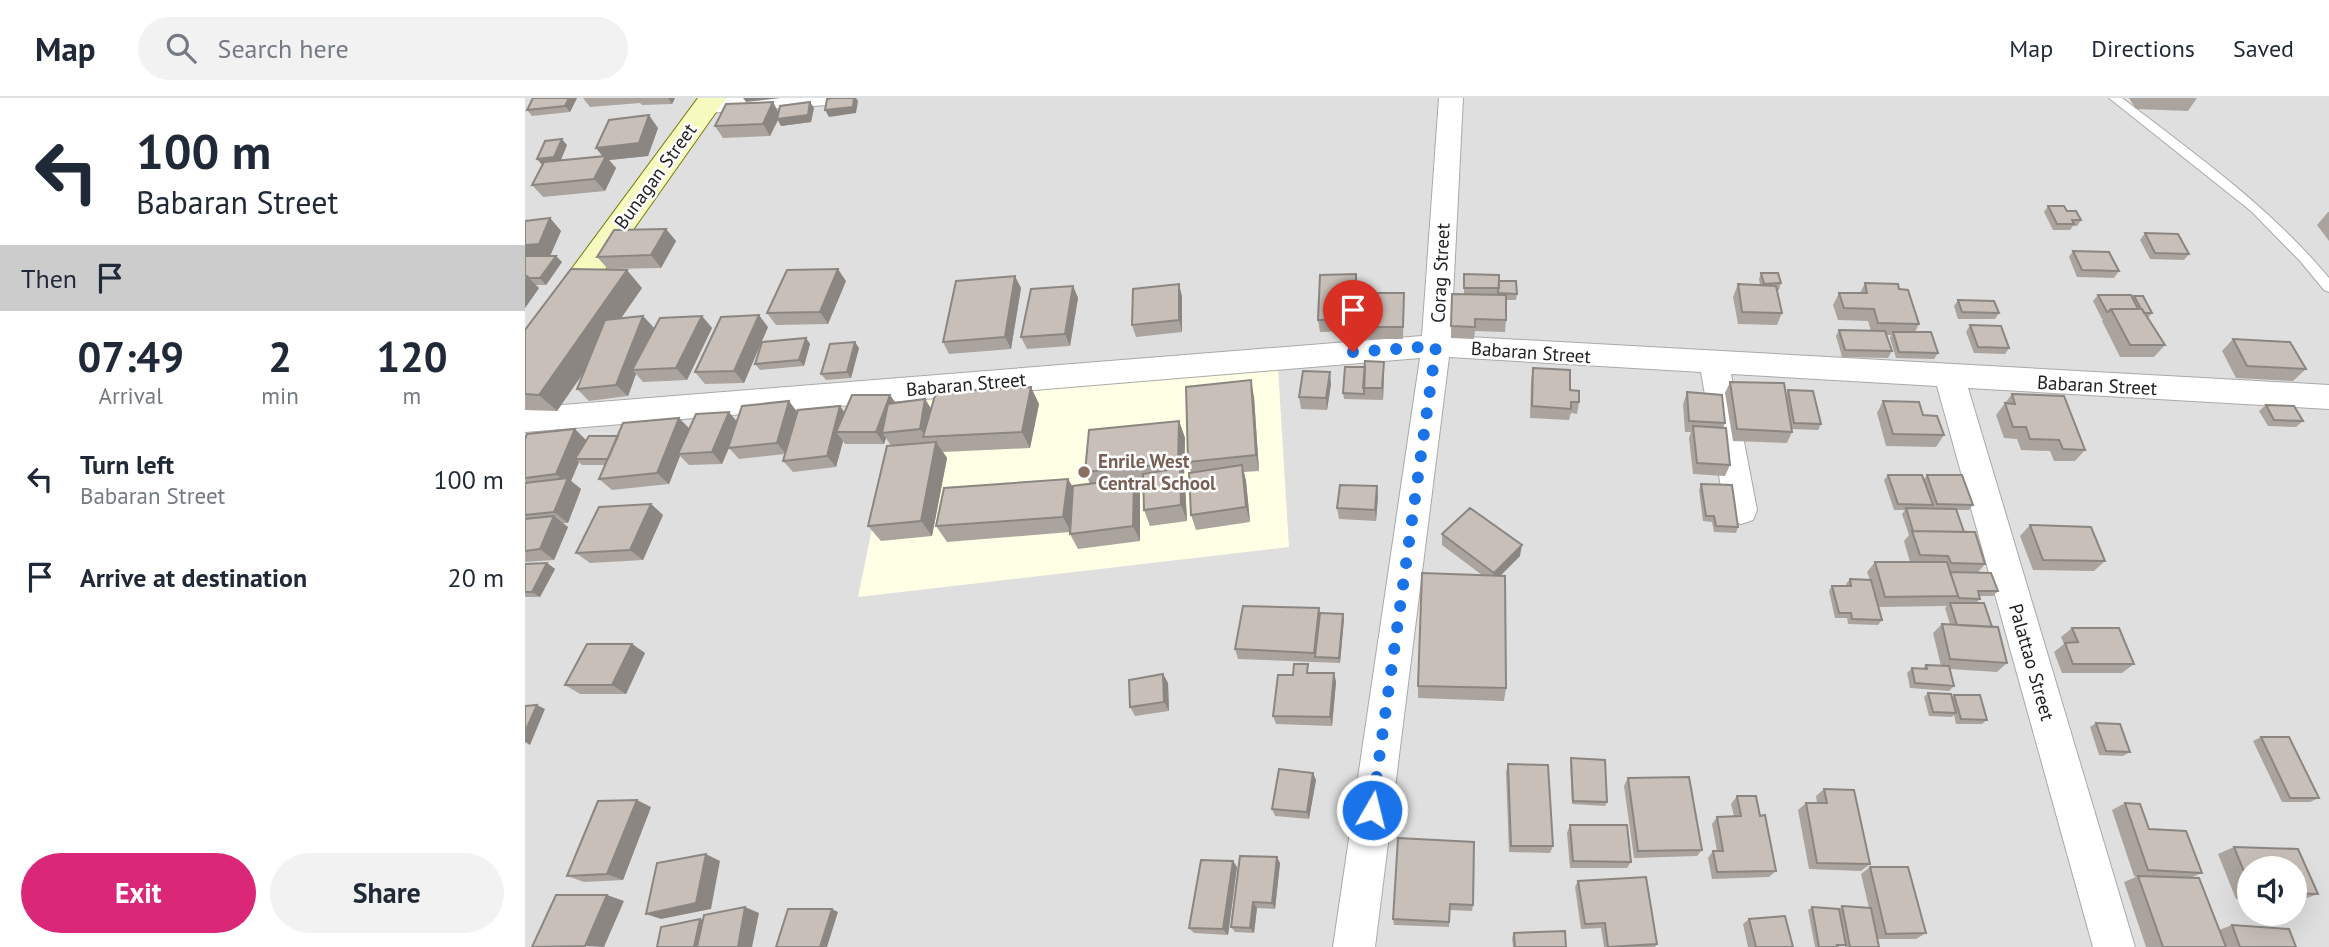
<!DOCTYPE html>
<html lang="en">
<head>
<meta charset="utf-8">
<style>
  body { margin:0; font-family:"PT Sans",sans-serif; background:#f2f2f3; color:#1f2937; height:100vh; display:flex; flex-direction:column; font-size:26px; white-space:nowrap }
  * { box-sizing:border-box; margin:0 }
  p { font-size:23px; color:#747a83 }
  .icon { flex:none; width:38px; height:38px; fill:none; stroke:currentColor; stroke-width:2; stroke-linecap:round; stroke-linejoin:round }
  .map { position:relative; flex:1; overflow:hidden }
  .side { display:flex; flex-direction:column; background:#fff; width:525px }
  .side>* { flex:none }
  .hud { background:#fff; color:#1f2937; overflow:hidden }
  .controls { position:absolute; left:1712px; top:758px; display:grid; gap:14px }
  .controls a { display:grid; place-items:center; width:70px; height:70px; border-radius:50%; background:#fff; box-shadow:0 7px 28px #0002; font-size:35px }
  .pin { position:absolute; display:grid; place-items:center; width:60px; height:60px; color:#fff; margin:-72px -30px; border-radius:50% 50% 50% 0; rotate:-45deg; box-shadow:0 0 7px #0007 }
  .pin .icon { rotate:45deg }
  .me { position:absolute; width:77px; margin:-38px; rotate:8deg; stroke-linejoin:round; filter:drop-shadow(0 0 5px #0008) }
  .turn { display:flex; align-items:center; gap:24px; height:147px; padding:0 21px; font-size:32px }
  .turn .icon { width:91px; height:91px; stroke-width:2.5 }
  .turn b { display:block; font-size:49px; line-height:60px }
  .then { display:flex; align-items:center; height:66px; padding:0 21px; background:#0003; gap:14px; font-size:26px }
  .eta { display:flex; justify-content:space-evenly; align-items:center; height:119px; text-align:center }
  .eta b { font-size:42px; font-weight:700; line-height:49px }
  .action { display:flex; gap:14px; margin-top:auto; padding:14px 21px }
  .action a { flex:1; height:80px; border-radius:42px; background:#db2777; color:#fff; font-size:28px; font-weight:700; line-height:80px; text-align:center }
  .action a+a { background:#f2f2f3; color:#1f2937 }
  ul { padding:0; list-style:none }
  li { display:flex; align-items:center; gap:21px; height:98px; padding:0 21px }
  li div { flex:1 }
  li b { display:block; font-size:26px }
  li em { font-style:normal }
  header { display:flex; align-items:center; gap:42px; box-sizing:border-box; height:98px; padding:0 35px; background:#fff; border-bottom:2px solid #e0e1e3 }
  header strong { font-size:33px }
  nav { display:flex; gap:38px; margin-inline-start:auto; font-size:24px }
  .search { width:490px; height:63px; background:#f2f2f3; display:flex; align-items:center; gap:18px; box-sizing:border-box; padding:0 24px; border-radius:38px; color:#747a83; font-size:26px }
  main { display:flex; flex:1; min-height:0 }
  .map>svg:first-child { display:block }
</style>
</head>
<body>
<header>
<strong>Map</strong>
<div class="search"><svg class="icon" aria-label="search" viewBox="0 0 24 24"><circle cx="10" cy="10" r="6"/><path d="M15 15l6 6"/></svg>Search here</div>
<nav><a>Map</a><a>Directions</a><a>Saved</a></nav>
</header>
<main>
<section class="side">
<div class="hud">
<div class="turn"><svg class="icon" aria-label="left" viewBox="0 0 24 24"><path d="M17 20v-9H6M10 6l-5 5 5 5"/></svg><div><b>100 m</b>Babaran Street</div></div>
<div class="then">Then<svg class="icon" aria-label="arrive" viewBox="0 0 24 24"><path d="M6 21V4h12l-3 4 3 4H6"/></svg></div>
</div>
<div class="eta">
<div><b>07:49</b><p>Arrival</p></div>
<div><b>2</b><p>min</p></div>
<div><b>120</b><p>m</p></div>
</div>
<ul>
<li><svg class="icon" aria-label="left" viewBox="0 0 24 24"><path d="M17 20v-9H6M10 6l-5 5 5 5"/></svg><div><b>Turn left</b><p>Babaran Street</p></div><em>100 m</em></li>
<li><svg class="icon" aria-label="arrive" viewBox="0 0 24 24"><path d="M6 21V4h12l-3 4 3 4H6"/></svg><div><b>Arrive at destination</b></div><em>20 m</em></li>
</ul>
<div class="action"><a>Exit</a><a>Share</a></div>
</section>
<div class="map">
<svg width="1804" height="849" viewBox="0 0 1804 849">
  <rect width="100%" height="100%" fill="#f2efe9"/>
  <path fill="#e0dfdf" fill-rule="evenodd" d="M0 0H1804V849H0ZM1724 770H1769V816H1724Z"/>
  <path fill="#ffffe5" d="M753 270 764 449 333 499 374 299Z"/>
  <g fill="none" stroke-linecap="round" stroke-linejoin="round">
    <g stroke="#a9a9a9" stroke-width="2">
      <path id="lane" d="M1584 0H1597C1670 56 1745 109 1804 180V194L1799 192 1776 164 1726 113Z"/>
    </g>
    <g stroke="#a9a9a9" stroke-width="2">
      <path id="street" d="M194 0H314L310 5 302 7 181 15 173 13 169 8 173 3Z
        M914 0H938L926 238 1804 287V311L1443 290 1610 849H1568L1412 288 1206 276 1232 412 1228 422 1216 426 1204 422 1200 412 1176 274 924 259 850 849H808L895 260 0 334V310L897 238Z"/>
    </g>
    <g stroke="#707d05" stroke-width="2">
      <path id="secondary" d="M173 0H201L12 268 0 272V234Z"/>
    </g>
    <use href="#lane" fill="#fff" fill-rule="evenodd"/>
    <use href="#street" fill="#fff" fill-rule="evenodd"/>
    <use href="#secondary" fill="#f7fabf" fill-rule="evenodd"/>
  </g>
  <path fill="#aba49e" d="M52 0 45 14 7 18 2 12Z
    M58 0H150L147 6 117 7 115 5 65 9Z
    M1604 0H1672L1663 13 1611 11Z
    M289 10 286 24 256 28 253 22 245 38 198 40 190 28Z
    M133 30 123 58 84 62 91 70 80 93 18 99 7 87 17 67 42 47 36 62 78 58 71 50Z
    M1523 108 1542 113 1556 122 1552 128H1548L1545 132H1528L1519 114Z
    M1803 114H1804V143L1792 127Z
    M25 120 36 133 25 158H31L37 164 21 187H10L14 190 0 210V123Z
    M141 131 151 143 136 170 83 171 72 159Z
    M1620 135 1664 156 1659 162 1625 161 1615 142Z
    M1548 153 1594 173 1589 180 1552 179 1544 159Z
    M1236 175 1256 185 1254 192H1252L1257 215 1252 227 1213 226 1208 199 1213 186 1235 187 1234 181Z
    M831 176 832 233 795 234 793 222Z
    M939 176 974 183 992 196 991 202H981V222L980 234 950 233 949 241 926 240 927 196H939Z
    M321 183 303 226 251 227 242 215Z
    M1340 185 1374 191 1394 226 1390 234 1413 255 1409 261 1371 260 1365 240 1366 237H1361L1367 253 1363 260 1317 259 1311 238 1314 232 1346 233 1343 223 1313 222 1308 207 1314 195H1335Z
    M548 188 553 200 545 248 502 251 496 239Z
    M117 190 95 221 118 218 129 230 177 218 187 230 162 282 118 284 111 276 103 298 64 303 52 291 59 274 32 313 0 312V232Z
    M496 190 486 251 424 256 418 244Z
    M1573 197 1607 200 1609 198 1627 215 1623 220 1640 247 1629 259H1595L1577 223 1578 221H1577L1568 203Z
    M657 198V234L611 239 607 227Z
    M1433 202 1474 215 1470 221H1433L1429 208Z
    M879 207 878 241H842L841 229Z
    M1445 227 1484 250 1480 256 1449 255 1441 234Z
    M243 229 219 285 180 286 170 274Z
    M281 240 285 246 279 268 235 272 230 266Z
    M1708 241 1781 271 1768 283 1711 280 1697 253Z
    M334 250 326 280 301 282 296 276Z
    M859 264 858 302 819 301 818 295 840 269Z
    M1008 270 1045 292 1054 304 1052 316 1046 315 1044 322 1005 320 1006 282Z
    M1205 284 1261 297 1263 292 1296 326 1293 332 1267 331V334L1262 345 1208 343 1200 295Z
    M806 286 802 312 776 311 774 299Z
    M1162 294 1200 325 1198 330 1205 367 1200 378 1168 376 1164 340 1166 334H1160L1158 306Z
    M1487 296 1560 352 1550 363H1529L1525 353 1496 352 1492 341 1479 340 1471 317Z
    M729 299 734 373 719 374 721 383 725 424 671 432 666 417V375L663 364Z
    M400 301 406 311 514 306 505 350 418 354 422 360 407 438 356 443 343 428 366 348 361 340 359 346H320L318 343 311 369 268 374 258 363 260 356 214 361 204 350 197 366 164 367 155 358 144 386 87 392 74 381 80 367H57L54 364 46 383 56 391 43 425H38L43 429 29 462 0 464V341L61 342 164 331 315 308 319 314 371 305Z
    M1358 303 1419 337 1411 349 1361 348 1352 315Z
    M1741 307 1778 323 1771 329 1743 328 1734 313Z
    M654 323 660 340 659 381 660 386 662 423 625 428 619 412 618 385 611 386 615 396V443L553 451 545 436V434L422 444 411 428 543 381 548 389 565 386 560 374Z
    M1363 377 1399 381 1402 377 1448 407 1444 412H1431L1439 434 1460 466 1453 474 1473 493 1468 498H1454L1455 501 1451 505 1467 529 1482 565 1472 574 1425 571 1429 588 1424 593 1385 590 1382 575 1387 570 1397 571 1401 567 1416 568 1408 535 1417 526H1425L1420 510 1422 508 1353 509 1357 522 1353 527 1323 526 1322 520H1310L1304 493 1307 488H1322L1321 486 1325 481 1345 482 1342 474 1350 464H1385L1379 443 1384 437 1377 416 1380 412H1369L1359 382Z
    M1176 386 1213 429 1211 435 1189 434 1187 424 1178 423 1174 392Z
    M852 388 853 399 851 423 814 421 812 410Z
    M126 406 138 417 118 462 65 465 51 455Z
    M1505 427 1580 463 1569 473 1508 472 1495 438Z
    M917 436 995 458 976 477 981 590 979 603 893 600V588L957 477 917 447Z
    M22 465 30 471 15 499H0V466Z
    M795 515 819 521 815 565 713 561 710 551Z
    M1547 530 1609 566 1597 575H1537L1529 554 1539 546 1536 539Z
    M107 546 120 555 101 596H55L40 587Z
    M785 575H809L811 584 807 628 751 626 748 618 768 577Z
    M638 576 643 585 644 613 610 618 605 609Z
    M1403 595 1427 599 1429 597 1462 622 1457 626H1431L1429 617 1427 619 1404 618 1399 599Z
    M1571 625 1605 654 1598 658 1574 657 1565 629Z
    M1736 639 1794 700 1785 704H1757L1728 643Z
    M1046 660 1082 704 1080 708 1047 706 1045 664Z
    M983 666 1028 748 1025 755 984 754 981 674Z
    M1103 680 1177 752 1172 758 1109 760 1099 688Z
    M791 682 784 721 750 718 747 711Z
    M1299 691 1345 766 1336 773 1284 771 1273 712 1281 705H1292L1291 698Z
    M1212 698 1235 718 1251 773 1244 779 1187 781 1183 760 1188 753H1192L1187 726 1192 719 1209 718 1206 706Z
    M1600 705 1624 731 1677 775 1665 780 1694 832 1707 827 1771 849H1621L1599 784 1611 779 1609 778 1587 712Z
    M126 709 98 782 59 784 42 778Z
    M1045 727 1106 764 1102 770H1045L1042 735Z
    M873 740 948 807 947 813 925 812 924 829 869 827 868 821Z
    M1709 749 1773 751 1793 796 1776 802H1769V770H1724V801H1711L1693 756Z
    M708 763 712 769 703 837 669 835 664 830Z
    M755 765 750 811 732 810 729 835 710 834 706 829Z
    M1345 769 1401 835 1391 841H1352L1354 849H1320V848L1290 849 1283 812 1287 809 1314 811 1317 808 1344 810 1336 776Z
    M1053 783 1132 846 1130 849H1079L1076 830 1056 831 1050 789Z
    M1224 821 1268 849H1223L1218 826Z
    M989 835 1041 849H988L987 840Z"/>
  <path fill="#8b8681" d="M44 0H52L45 14 40 8Z
    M143 0H150L147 6Z
    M218 0H256L221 4Z
    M329 0H331L333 3 331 15 304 19 300 12Z
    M248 4 255 17 285 4 289 10 286 24 256 28 253 22 245 38 238 26Z
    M124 17 133 30 123 58 84 62 91 70 80 93 69 81 79 60 71 50Z
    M37 41 42 47 34 66 18 68 12 61Z
    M25 120 36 133 25 158 0 161V147Z
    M141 131 151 143 136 170 126 157Z
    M31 158 37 164 21 187 15 180Z
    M313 171 321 183 303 226 295 214Z
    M102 172 117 190 32 313 14 297Z
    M831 176 832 188V233L831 221Z
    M2 178 14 190 0 210V181Z
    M490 178 496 190 486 251 480 239Z
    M654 186 657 198V234L654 222Z
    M548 188 553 200 545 248 540 236Z
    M234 217 243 229 219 285 209 273Z
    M118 218 129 230 107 272 111 276 103 298 91 287Z
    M177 218 187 230 162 282 151 270Z
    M281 240 285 246 279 268 274 262Z
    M330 244 334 250 326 280 322 274Z
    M859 264V276L858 302 857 290Z
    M805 274 806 286 802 312 801 300Z
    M726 282 729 299 734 373 731 357Z
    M506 289 514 306 505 350 497 334Z
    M365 297 373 308 357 335 361 340 359 346 351 334Z
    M400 301 411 318 401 338 395 331Z
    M264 303 273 315 261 356 252 345Z
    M315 308 323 320 311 334 318 343 311 369 302 358Z
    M204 314 214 326 197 366 187 354Z
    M154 320 165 331 153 356 155 358 144 386 132 375Z
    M654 323 660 340 659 381 660 386 662 423 656 407 655 370 653 365Z
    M50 331 62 343 50 361 54 364 46 383 56 391 43 425 29 414 41 385 31 376Z
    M411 344 422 360 407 438 396 423Z
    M717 367 721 383 725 424 721 409Z
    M609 380 615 396V443L608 428Z
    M543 381 551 396 546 434 538 419Z
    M852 388 853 399 851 423 850 412Z
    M126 406 138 417 118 462 105 452Z
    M29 418 43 429 29 462 15 451Z
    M997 447 995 458 968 485 969 475Z
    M22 465 30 471 15 499 7 494Z
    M794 510 796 520 790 559 789 555Z
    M818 516 819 521 815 565 814 560Z
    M107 546 120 555 101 596 87 587Z
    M809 575 811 584 807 628 805 619Z
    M638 576 643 585 644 613 639 604Z
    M12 607 20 611 5 647 0 644V634Z
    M788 675 791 682 784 721 782 714Z
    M112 702 126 709 98 782 82 776Z
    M181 756 195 763 186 811 136 821 121 816Z
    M752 759 755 765 750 811 747 805Z
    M708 763 712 769 703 837 698 831Z
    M82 797 99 803 79 849 60 848Z
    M728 804 732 810 729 835 725 830Z
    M220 809 234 815 227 849H213Z
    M307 811 313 814 302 849H295Z
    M175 821 182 823 177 849H169Z"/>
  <path fill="#c7bfb8" stroke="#8b8681" stroke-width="2" d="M8 0H44L40 8 2 12Z
    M307 0H329L328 9 300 12 302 1Z
    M248 4 238 26 190 28 201 6Z
    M285 4 283 17 252 21 255 8Z
    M124 17 114 45 71 50 84 22Z
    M37 41 29 59 12 61 20 43Z
    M81 58 69 81 7 87 19 64Z
    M1523 108H1539L1542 113H1551L1556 122H1547L1549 126H1532Z
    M25 120 14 146 0 147V123Z
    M141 131 126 157 72 159 89 132Z
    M1620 135 1653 136 1664 156 1630 155Z
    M1548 153 1584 154 1594 173 1557 172Z
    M0 158H31L15 180H4L2 178H0Z
    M46 171 102 172 14 297 0 296V232Z
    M313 171 295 214 242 215 262 172Z
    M1236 175H1253L1256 185 1239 186Z
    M831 176V221L793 222 795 177Z
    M939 176 974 177V190H939Z
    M490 178 480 239 418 244 431 183Z
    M974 183H991L992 196 973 195Z
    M1340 185 1373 186 1374 191 1383 192 1394 226 1353 225 1349 211 1319 210 1314 195H1342Z
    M654 186V222L607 227 608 191Z
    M1213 186 1251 188 1257 215 1217 214Z
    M548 188 540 236 496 239 506 191Z
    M843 195H879L878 229H841Z
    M927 196 981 197V222L950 221V229L926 228Z
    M1573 197H1606L1613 211H1586L1583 214H1582Z
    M1609 198H1618L1627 215H1619L1617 211H1616Z
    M1433 202 1469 203 1474 215 1437 214Z
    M1586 211H1617L1640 247H1605Z
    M234 217 209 273 170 274 196 219Z
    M118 218 91 287 52 291 80 222Z
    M177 218 151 270 107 272 135 220Z
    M1445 227 1476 228 1484 250 1453 249Z
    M1314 232 1360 233 1367 253 1320 252Z
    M1368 234H1406L1413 255 1374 254Z
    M281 240 274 262 230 266 237 244Z
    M1708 241 1765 244 1781 271 1722 268Z
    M330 244 322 274 296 276 305 246Z
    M840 263 859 264 857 290H838Z
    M820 269H840L839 296 818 295Z
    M1008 270 1045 272V292L1054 293V304H1046V311L1007 308Z
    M778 273 805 274 801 300 774 299Z
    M726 282 731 357 663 364 661 289Z
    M1205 284 1259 285 1267 334 1212 331Z
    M506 289 497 334 398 339 411 294Z
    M1263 292 1288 293 1296 326 1269 325Z
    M1162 294 1197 297 1200 325 1164 323Z
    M1487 296 1539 298 1560 352 1538 351 1534 342 1505 341 1501 329H1488L1480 305 1490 306Z
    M327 297H365L351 334H311Z
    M400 301 395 331 357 335 363 306Z
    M264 303 252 345 203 350 217 308Z
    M1358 303 1394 304 1398 317 1412 318 1419 337 1368 336Z
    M1741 307 1769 308 1778 323 1749 322Z
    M315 308 302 358 258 363 273 312Z
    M204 314 187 354 153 356 171 316Z
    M154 320 132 375 74 381 98 325Z
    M654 323 653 365 560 374 564 332Z
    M1168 328 1201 330 1205 367 1172 365Z
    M50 331 31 376 0 380V341L2 336Z
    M64 338H93L83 361H50Z
    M411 344 396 423 343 428 362 348Z
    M717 367 721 409 666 417 664 375Z
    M655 370 656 407 619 412 618 376Z
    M1363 377H1397L1408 407 1373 406Z
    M1402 377H1437L1448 407 1412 406Z
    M43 380 29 414 0 417V385Z
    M609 380 608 428 545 436 548 388Z
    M543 381 538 419 411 428 419 390Z
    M1176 386 1207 387 1213 429 1191 428 1189 418H1181Z
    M815 387 852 388 850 412 812 410Z
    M126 406 105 452 51 455 74 409Z
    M945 410 997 447 969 475 917 436Z
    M1381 410 1431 411 1439 434 1388 433Z
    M29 418 15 451 0 453V421Z
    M1505 427 1566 429 1580 463 1518 462Z
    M1387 433 1450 434 1460 466 1426 465 1423 458 1395 457Z
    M1350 464H1422L1433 498 1360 499Z
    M22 465 7 494H0V466Z
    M1425 474 1466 475 1473 493H1453L1455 501 1434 500Z
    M897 475 980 478 981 590 893 588Z
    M1325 481 1346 482 1357 522 1327 521 1326 515H1314L1307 488H1326Z
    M1425 505H1459L1467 529 1432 527Z
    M718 508 794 510 789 555 710 551Z
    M795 515 818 516 814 560 790 559Z
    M1417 526 1473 529 1482 565 1425 561Z
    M1547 530H1594L1609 566H1548L1540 545 1553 544Z
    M62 546H107L87 587H40Z
    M769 566H783L782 575H809L805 619 748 618 753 577H768Z
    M1401 567 1424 568 1429 588 1390 585 1387 570 1402 571Z
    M638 576 639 604 605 609 604 582Z
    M1403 595 1426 596 1431 615 1408 614Z
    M1429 597H1455L1462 622 1436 621Z
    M12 607 0 634V608Z
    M1571 625 1595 626 1605 654 1581 653Z
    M1736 639H1764L1794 700H1765Z
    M1046 660 1080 662 1082 704 1048 703Z
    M983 666 1023 667 1028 748H986Z
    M754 671 788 675 782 714 747 711Z
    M1164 679 1177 752 1113 753 1103 680Z
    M1299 691 1329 692 1345 766 1292 765 1281 705H1302Z
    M1212 698H1231L1235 718 1240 717 1251 773 1192 774 1188 753H1198L1192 719 1216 718Z
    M112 702 82 776 42 778 73 703Z
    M1600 705 1615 706 1624 731 1661 733 1677 775 1623 772Z
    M1045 727H1102L1106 764 1048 763Z
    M873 740 949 744 948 807 925 806 924 824 868 821Z
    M1709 749 1773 751 1793 796 1769 795V770H1724V786Z
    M181 756 171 805 121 816 132 765Z
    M715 758 752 759 747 805 728 804 725 830 706 829Z
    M676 762 708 763 698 831 664 830Z
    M1345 769H1383L1401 835 1361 836Z
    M1613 778 1674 780 1701 849H1638Z
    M1121 779 1132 846 1083 849 1080 825 1060 826 1053 783Z
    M31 797H82L60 848 7 849Z
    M1317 808 1346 810 1354 849H1325Z
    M220 809 213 849H172L179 817Z
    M1287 809 1314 811 1321 847H1312L1313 849H1294Z
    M263 811H307L295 849H251Z
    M1260 818 1268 849H1231L1224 821Z
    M175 821 169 849H132L136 829Z
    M1707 827 1764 831 1771 849H1715Z
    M1040 833 1041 849H990L989 835Z"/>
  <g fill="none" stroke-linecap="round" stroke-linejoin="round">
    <path stroke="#1a73e8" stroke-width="12" stroke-dasharray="0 21.6" d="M828 254 911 248 847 712"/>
  </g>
  <circle fill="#8d6e63" stroke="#fff" stroke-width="2.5" cx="559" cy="374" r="7"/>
  <g text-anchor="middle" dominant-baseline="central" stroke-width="5" stroke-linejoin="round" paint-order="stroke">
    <g font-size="19" fill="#222" stroke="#fff">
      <text transform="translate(130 78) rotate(-54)">Bunagan Street</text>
      <text transform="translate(915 175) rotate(-87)">Corag Street</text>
      <text transform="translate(1006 254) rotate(4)">Babaran Street</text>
      <text transform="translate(441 286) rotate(-5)">Babaran Street</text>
      <text transform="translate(1572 287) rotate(3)">Babaran Street</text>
      <text transform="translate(1507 564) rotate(74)">Palattao Street</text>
    </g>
    <g font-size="19" font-weight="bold" fill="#785e54" stroke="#fff" text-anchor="start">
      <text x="573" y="363">Enrile West<tspan x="573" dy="22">Central School</tspan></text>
    </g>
  </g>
</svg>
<div class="controls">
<a><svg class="icon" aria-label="sound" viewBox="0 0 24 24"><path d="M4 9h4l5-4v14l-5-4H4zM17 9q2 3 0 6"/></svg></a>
</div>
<div class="pin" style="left:828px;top:254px;background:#d93025"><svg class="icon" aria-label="arrive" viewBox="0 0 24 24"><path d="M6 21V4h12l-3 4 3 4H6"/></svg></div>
<svg class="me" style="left:847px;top:712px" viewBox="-20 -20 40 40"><circle r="17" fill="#1a73e8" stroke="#fff" stroke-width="3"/><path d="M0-11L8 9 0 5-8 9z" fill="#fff"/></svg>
</div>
</main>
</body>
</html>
